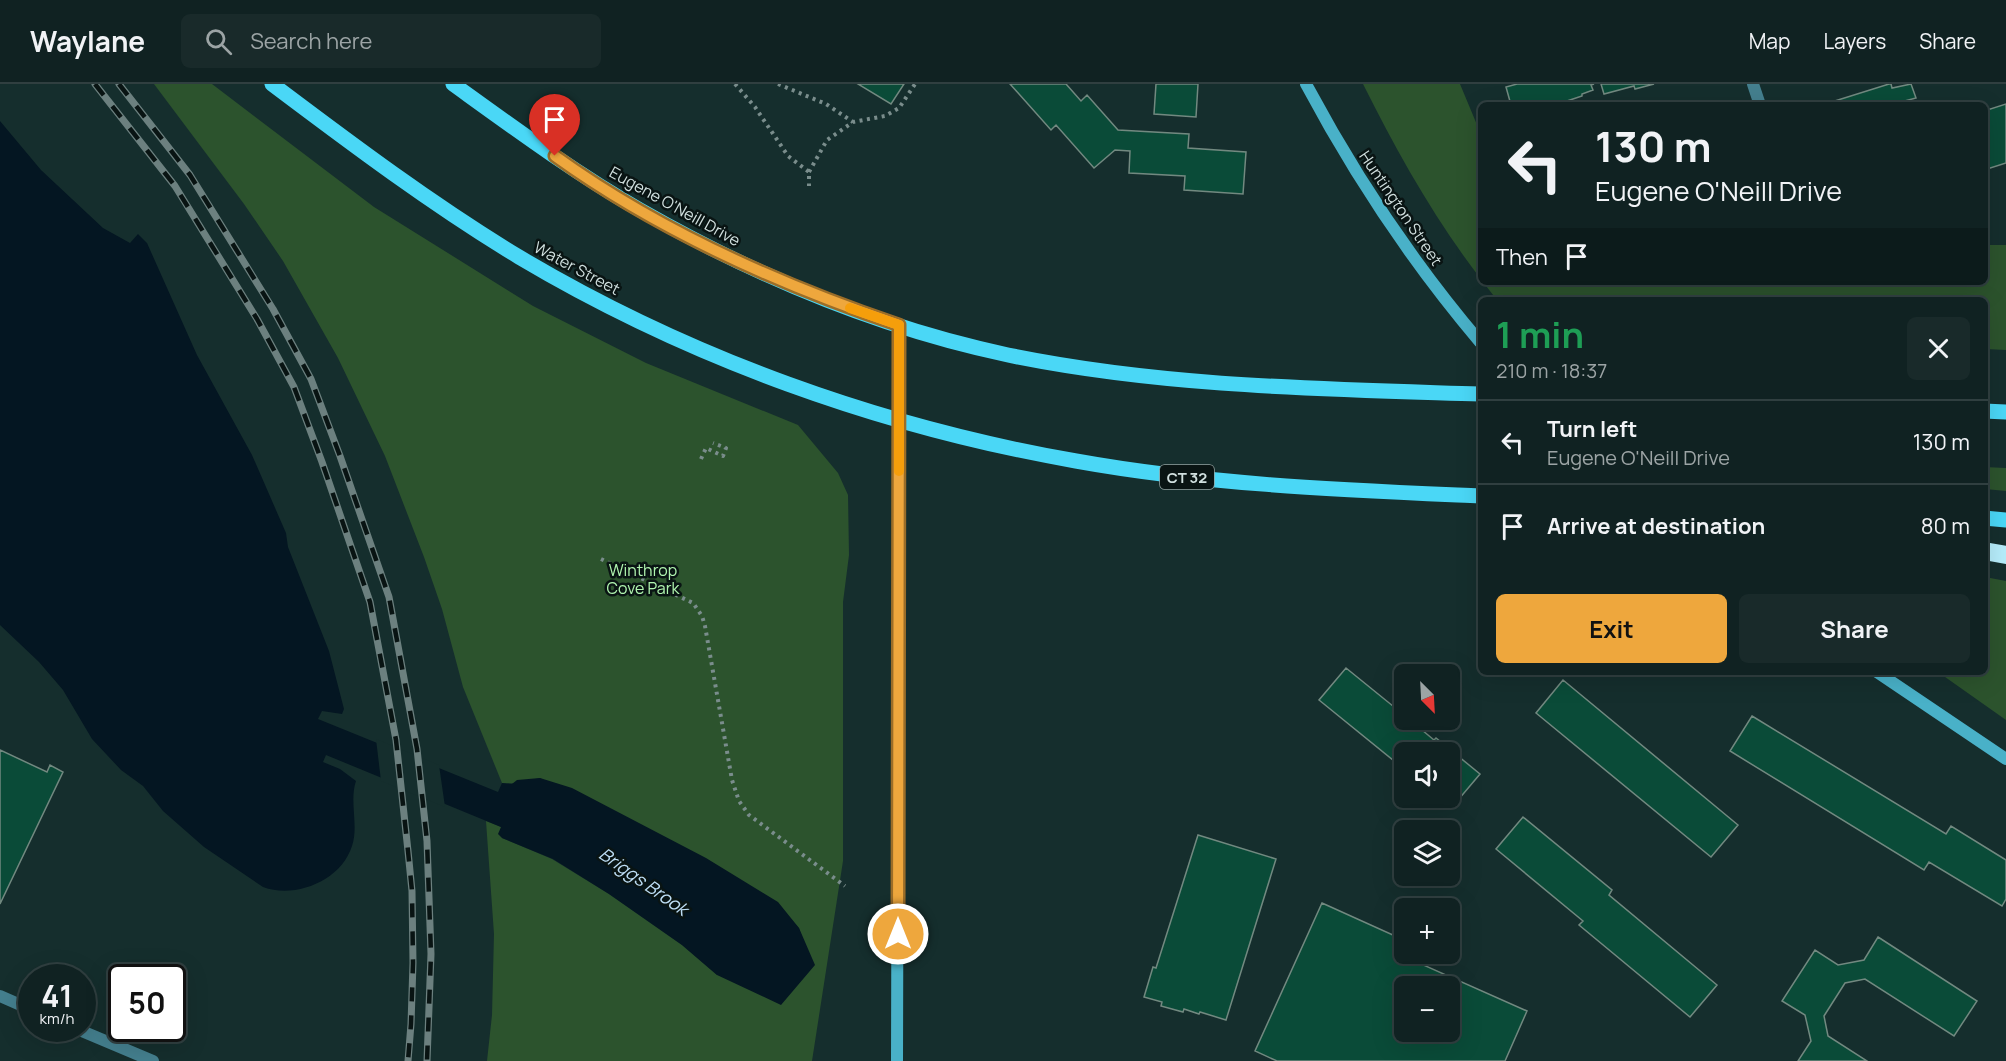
<!DOCTYPE html>
<html lang="en">
<head>
<meta charset="utf-8">
<style>
  body { margin:0; font-family:Manrope,sans-serif; background:#192a2a; color:#f1f3f6; height:100vh; display:flex; flex-direction:column; font-size:22px; white-space:nowrap }
  * { box-sizing:border-box; margin:0 }
  p { font-size:20px; color:#9ca4a5 }
  .icon { flex:none; width:33px; height:33px; fill:none; stroke:currentColor; stroke-width:2; stroke-linecap:round; stroke-linejoin:round }
  .map { position:relative; flex:1; overflow:hidden }
  .sheet { position:absolute; left:1478px; top:213px; width:510px; height:378px; display:flex; flex-direction:column; background:#102222; border-radius:9px; box-shadow:0 6px 24px #0002,0 0 0 2px #303f40 }
  .sheet>* { flex:none }
  .guide { position:absolute; left:1478px; top:18px; width:510px; height:183px; border-radius:9px; box-shadow:0 6px 24px #0002,0 0 0 2px #303f40; background:#102222; color:#f1f3f6; overflow:hidden }
  .needle { width:39px; rotate:156deg }
  .buttons { position:absolute; left:1394px; top:580px; display:grid; gap:12px }
  .buttons a { display:grid; place-items:center; width:66px; height:66px; border-radius:9px; background:#102222; box-shadow:0 6px 24px #0002,0 0 0 2px #303f40; font-size:30px }
  .speed { position:absolute; left:18px; top:880px; display:flex; gap:12px; font-size:30px; font-weight:700; text-align:center }
  .speed>* { display:grid; place-content:center; width:78px; height:78px; border-radius:50%; background:#102222; box-shadow:0 6px 24px #0002,0 0 0 2px #303f40; line-height:1 }
  .speed small { font-size:15px; font-weight:400 }
  .speed .limit { border:3px solid #111; border-radius:9px; background:#fff; color:#111 }
  .pin { position:absolute; display:grid; place-items:center; width:51px; height:51px; color:#fff; margin:-62px -26px; border-radius:50% 50% 50% 0; rotate:-45deg; box-shadow:0 0 6px #0007 }
  .pin .icon { rotate:45deg }
  .me { position:absolute; width:66px; margin:-33px; rotate:0deg; stroke-linejoin:round; filter:drop-shadow(0 0 4px #0008) }
  .turn { display:flex; align-items:center; gap:21px; height:126px; padding:0 18px; font-size:27px }
  .turn .icon { width:78px; height:78px; stroke-width:2.5 }
  .turn b { display:block; font-size:42px; line-height:51px }
  .then { display:flex; align-items:center; height:57px; padding:0 18px; background:#0003; gap:12px; font-size:22px }
  .round { display:grid; place-items:center; flex:none; width:63px; height:63px; border-radius:9px; background:#192a2a }
  .headline { display:flex; align-items:center; justify-content:space-between; height:102px; padding:0 18px }
  h1 { font-size:36px; font-weight:700; line-height:45px; color:#1e9e55 }
  .primary-button { display:flex; gap:12px; margin-top:auto; padding:12px 18px }
  .primary-button a { flex:1; height:69px; border-radius:9px; background:#eea73d; color:#111; font-size:24px; font-weight:700; line-height:69px; text-align:center }
  .primary-button a+a { background:#192a2a; color:#f1f3f6 }
  ul { padding:0; list-style:none }
  li { display:flex; align-items:center; gap:18px; height:84px; padding:0 18px; border-top:2px solid #303f40 }
  li div { flex:1 }
  li b { display:block; font-size:22px }
  li em { font-style:normal }
  header { display:flex; align-items:center; gap:36px; box-sizing:border-box; height:84px; padding:0 30px; background:#102222; border-bottom:2px solid #303f40 }
  header strong { font-size:28px }
  nav { display:flex; gap:33px; margin-inline-start:auto; font-size:21px }
  .search { width:420px; height:54px; background:#192a2a; display:flex; align-items:center; gap:15px; box-sizing:border-box; padding:0 21px; border-radius:9px; color:#9ca4a5; font-size:22px }
  .map>svg:first-child { display:block }
</style>
</head>
<body>
<header>
<strong>Waylane</strong>
<div class="search"><svg class="icon" aria-label="search" viewBox="0 0 24 24"><circle cx="10" cy="10" r="6"/><path d="M15 15l6 6"/></svg>Search here</div>
<nav><a>Map</a><a>Layers</a><a>Share</a></nav>
</header>
<div class="map">
<svg width="2006" height="977" viewBox="0 0 2006 977">
  <rect width="100%" height="100%" fill="#152e2d"/>
  <path fill="#2c532d" d="M154 0H212L374 123 533 222 646 279 798 341 838 389 848 411 849 471 843 518V777L812 977H487L492 931 494 850 486 737 501 743 502 754 552 775 609 810 682 861 717 891 803 856 799 844 788 832 540 694C529 696 511 701 502 699L463 603 442 525 424 473 385 372 338 274 283 177 244 120Z
    M1363 0H1460L1480 48V194C1434 134 1397 68 1363 0Z
    M1985 161H2006V266L1985 265 1984 216H1497L1483 198H1984Z
    M1984 383 2006 384V407L1985 405Z
    M1985 493 2006 497V636L1938 588H1984Z"/>
  <path fill="#041622" d="M0 37 41 86 103 144 130 159 138 150 147 159 197 271 252 371 286 449 288 463 329 567 344 625 342 630 322 627 318 635 498 708 502 699 512 700 517 696 540 694 572 704 706 774 778 818 799 844 815 881 781 921 717 891 682 861 609 810 553 775 502 754 498 750 501 743 326 671 323 678 340 685 356 697C349 717 359 742 352 762 341 797 295 815 263 803L204 763 163 727 143 702 121 686 92 655 63 606 39 578 0 541Z"/>
  <path fill="#152e2d" d="M376 655 439 681 445 723 381 697Z"/>
  <path fill="#0a4b38" stroke="#728980" stroke-width="1.5" fill-rule="evenodd" d="M858 0H904L891 20Z
    M1010 0H1066L1081 17 1087 11 1118 46 1189 50 1188 64 1246 68 1243 110 1184 106 1185 92 1129 89 1130 67 1115 66 1094 84 1056 41 1051 46Z
    M1156 0H1198L1196 33 1154 30Z
    M1517 0H1594L1591 1 1593 6 1582 10V12L1567 17 1568 19 1561 21H1511L1506 3Z
    M1601 0H1654L1635 5 1634 2 1604 10Z
    M1889 0H1891L1892 4 1911 0 1916 14 1897 19 1898 21H1822Z
    M2006 20V79L1984 86V27Z
    M1346 584 1404 631V636H1410L1434 656 1436 654 1480 690 1453 722 1443 714H1449V669H1404V685L1319 616Z
    M1563 596 1738 741 1711 773 1536 629Z
    M1752 632 1946 750 1951 742 2006 776V815L2002 822 1929 778 1924 786 1730 667Z
    M0 666 47 688 50 681 63 688 0 820Z
    M1523 733 1612 806 1609 811 1717 901 1690 933 1579 841 1583 837 1496 765Z
    M1198 751 1276 775 1226 936 1200 928 1199 930 1184 925 1183 928 1161 922 1162 918 1144 913 1153 883 1156 884Z
    M1322 819 1404 856V870H1426L1421 880 1527 927 1505 977H1277L1255 967ZM1404 903H1449V948H1404Z
    M1878 853 1977 917 1954 952 1865 895 1845 899 1824 932 1828 952 1867 977H1798L1811 957 1805 931 1782 917 1815 866 1838 881 1864 876Z"/>
  <g fill="none" stroke-linecap="round" stroke-linejoin="round">
    <path stroke="#7a8d8c" stroke-width="4" stroke-dasharray="3 4.5" stroke-linecap="butt" d="M735 0 755 23 788 72 809 88V102
      M778 0 826 20 853 38
      M809 88 827 56 853 38 885 32 899 24 915 0
      M701 375 706 364 723 372 726 364 713 359
      M601 475 693 519 702 532 705 542 732 696 739 717 749 731 845 802"/>
    <path stroke="#447f8e" stroke-width="12" d="M1753 0 1760 21
      M0 912 32 926
      M77 945 153 977"/>
    <path stroke="#49b1c8" stroke-width="12" d="M1306 0C1355 92 1413 179 1480 258
      M1877 588 2006 675
      M897 977 899 241"/>
    <path stroke="#4ad7f6" stroke-width="15" d="M272 0C353 61 433 121 519 173 689 274 881 343 1076 377 1209 401 1346 406 1480 412
      M453 0C514 44 575 89 640 126 754 191 880 244 1008 271 1163 303 1323 305 1480 310
      M1984 327 2006 328
      M1984 434 2006 436"/>
    <path stroke="#b5ecfa" stroke-width="18" d="M1984 467 2006 471"/>
    <g stroke="#6c807f" stroke-width="7">
      <path id="rail" d="M95 0 175 102 257 235 294 303 322 378 370 518 396 656 408 767 412 807 413 879 411 940 408 977
        M119 0 190 91 273 225 311 295 340 372 389 513 417 665 427 757 431 870 427 977"/>
    </g>
    <use href="#rail" stroke="#091413" stroke-width="4.5" stroke-dasharray="14" stroke-linecap="butt"/>
  </g>
  <g fill="none" stroke-linecap="round" stroke-linejoin="round">
    <g stroke="#9b6d28" stroke-width="15">
      <path id="route" d="M555 72C659 147 778 200 899 241L898 850"/>
    </g>
    <use href="#route" stroke="#eea73d" stroke-width="10"/>
    <path stroke="#f59e0b" stroke-width="10" d="M850 224 899 241V387"/>
  </g>
  <g text-anchor="middle" dominant-baseline="central" stroke-width="5" stroke-linejoin="round" paint-order="stroke">
    <rect fill="#091413" stroke="#94a2a1" stroke-width="1.5" x="1160" y="381" width="54" height="24" rx="4.5"/>
    <g font-size="15" font-weight="bold" fill="#d0dfde">
      <text x="1187" y="393">CT 32</text>
    </g>
    <g font-size="16" fill="#d0dfde" stroke="#091413">
      <text transform="translate(675 122) rotate(29)">Eugene O'Neill Drive</text>
      <text transform="translate(1401 124) rotate(56)">Huntington Street</text>
      <text transform="translate(577 184) rotate(28)">Water Street</text>
    </g>
    <g font-size="16" fill="#b0f5af" stroke="#091413">
      <text x="643" y="486">Winthrop<tspan x="643" dy="18">Cove Park</tspan></text>
    </g>
    <g font-size="18" font-style="italic" fill="#bdddf4" stroke="#091413">
      <text transform="translate(644 797) rotate(35)">Briggs Brook</text>
    </g>
  </g>
</svg>
<div class="buttons">
<a><svg class="needle" viewBox="-14 -14 28 28"><path d="M0-13l5 13h-10z" fill="#e53935"/><path d="M0 13l5-13h-10z" fill="#9ca4a5"/></svg></a>
<a><svg class="icon" aria-label="sound" viewBox="0 0 24 24"><path d="M4 9h4l5-4v14l-5-4H4zM17 9q2 3 0 6"/></svg></a>
<a><svg class="icon" aria-label="layers" viewBox="0 0 24 24"><path d="M12 4l9 5-9 5-9-5zM3 14l9 5 9-5"/></svg></a>
<a>+</a>
<a>−</a>
</div>
<div class="speed"><div>41<small>km/h</small></div><div class="limit">50</div></div>
<div class="pin" style="left:555px;top:72px;background:#d93025"><svg class="icon" aria-label="arrive" viewBox="0 0 24 24"><path d="M6 21V4h12l-3 4 3 4H6"/></svg></div>
<svg class="me" style="left:898px;top:850px" viewBox="-20 -20 40 40"><circle r="17" fill="#eea73d" stroke="#fff" stroke-width="3"/><path d="M0-11L8 9 0 5-8 9z" fill="#fff"/></svg>
<div class="guide">
<div class="turn"><svg class="icon" aria-label="left" viewBox="0 0 24 24"><path d="M17 20v-9H6M10 6l-5 5 5 5"/></svg><div><b>130 m</b>Eugene O'Neill Drive</div></div>
<div class="then">Then<svg class="icon" aria-label="arrive" viewBox="0 0 24 24"><path d="M6 21V4h12l-3 4 3 4H6"/></svg></div>
</div>
<section class="sheet">
<div class="headline"><div><h1>1 min</h1><p>210 m · 18:37</p></div><a class="round"><svg class="icon" aria-label="close" viewBox="0 0 24 24"><path d="M6 6l12 12M18 6L6 18"/></svg></a></div>
<ul>
<li><svg class="icon" aria-label="left" viewBox="0 0 24 24"><path d="M17 20v-9H6M10 6l-5 5 5 5"/></svg><div><b>Turn left</b><p>Eugene O'Neill Drive</p></div><em>130 m</em></li>
<li><svg class="icon" aria-label="arrive" viewBox="0 0 24 24"><path d="M6 21V4h12l-3 4 3 4H6"/></svg><div><b>Arrive at destination</b></div><em>80 m</em></li>
</ul>
<div class="primary-button"><a>Exit</a><a>Share</a></div>
</section>
</div>
</body>
</html>
